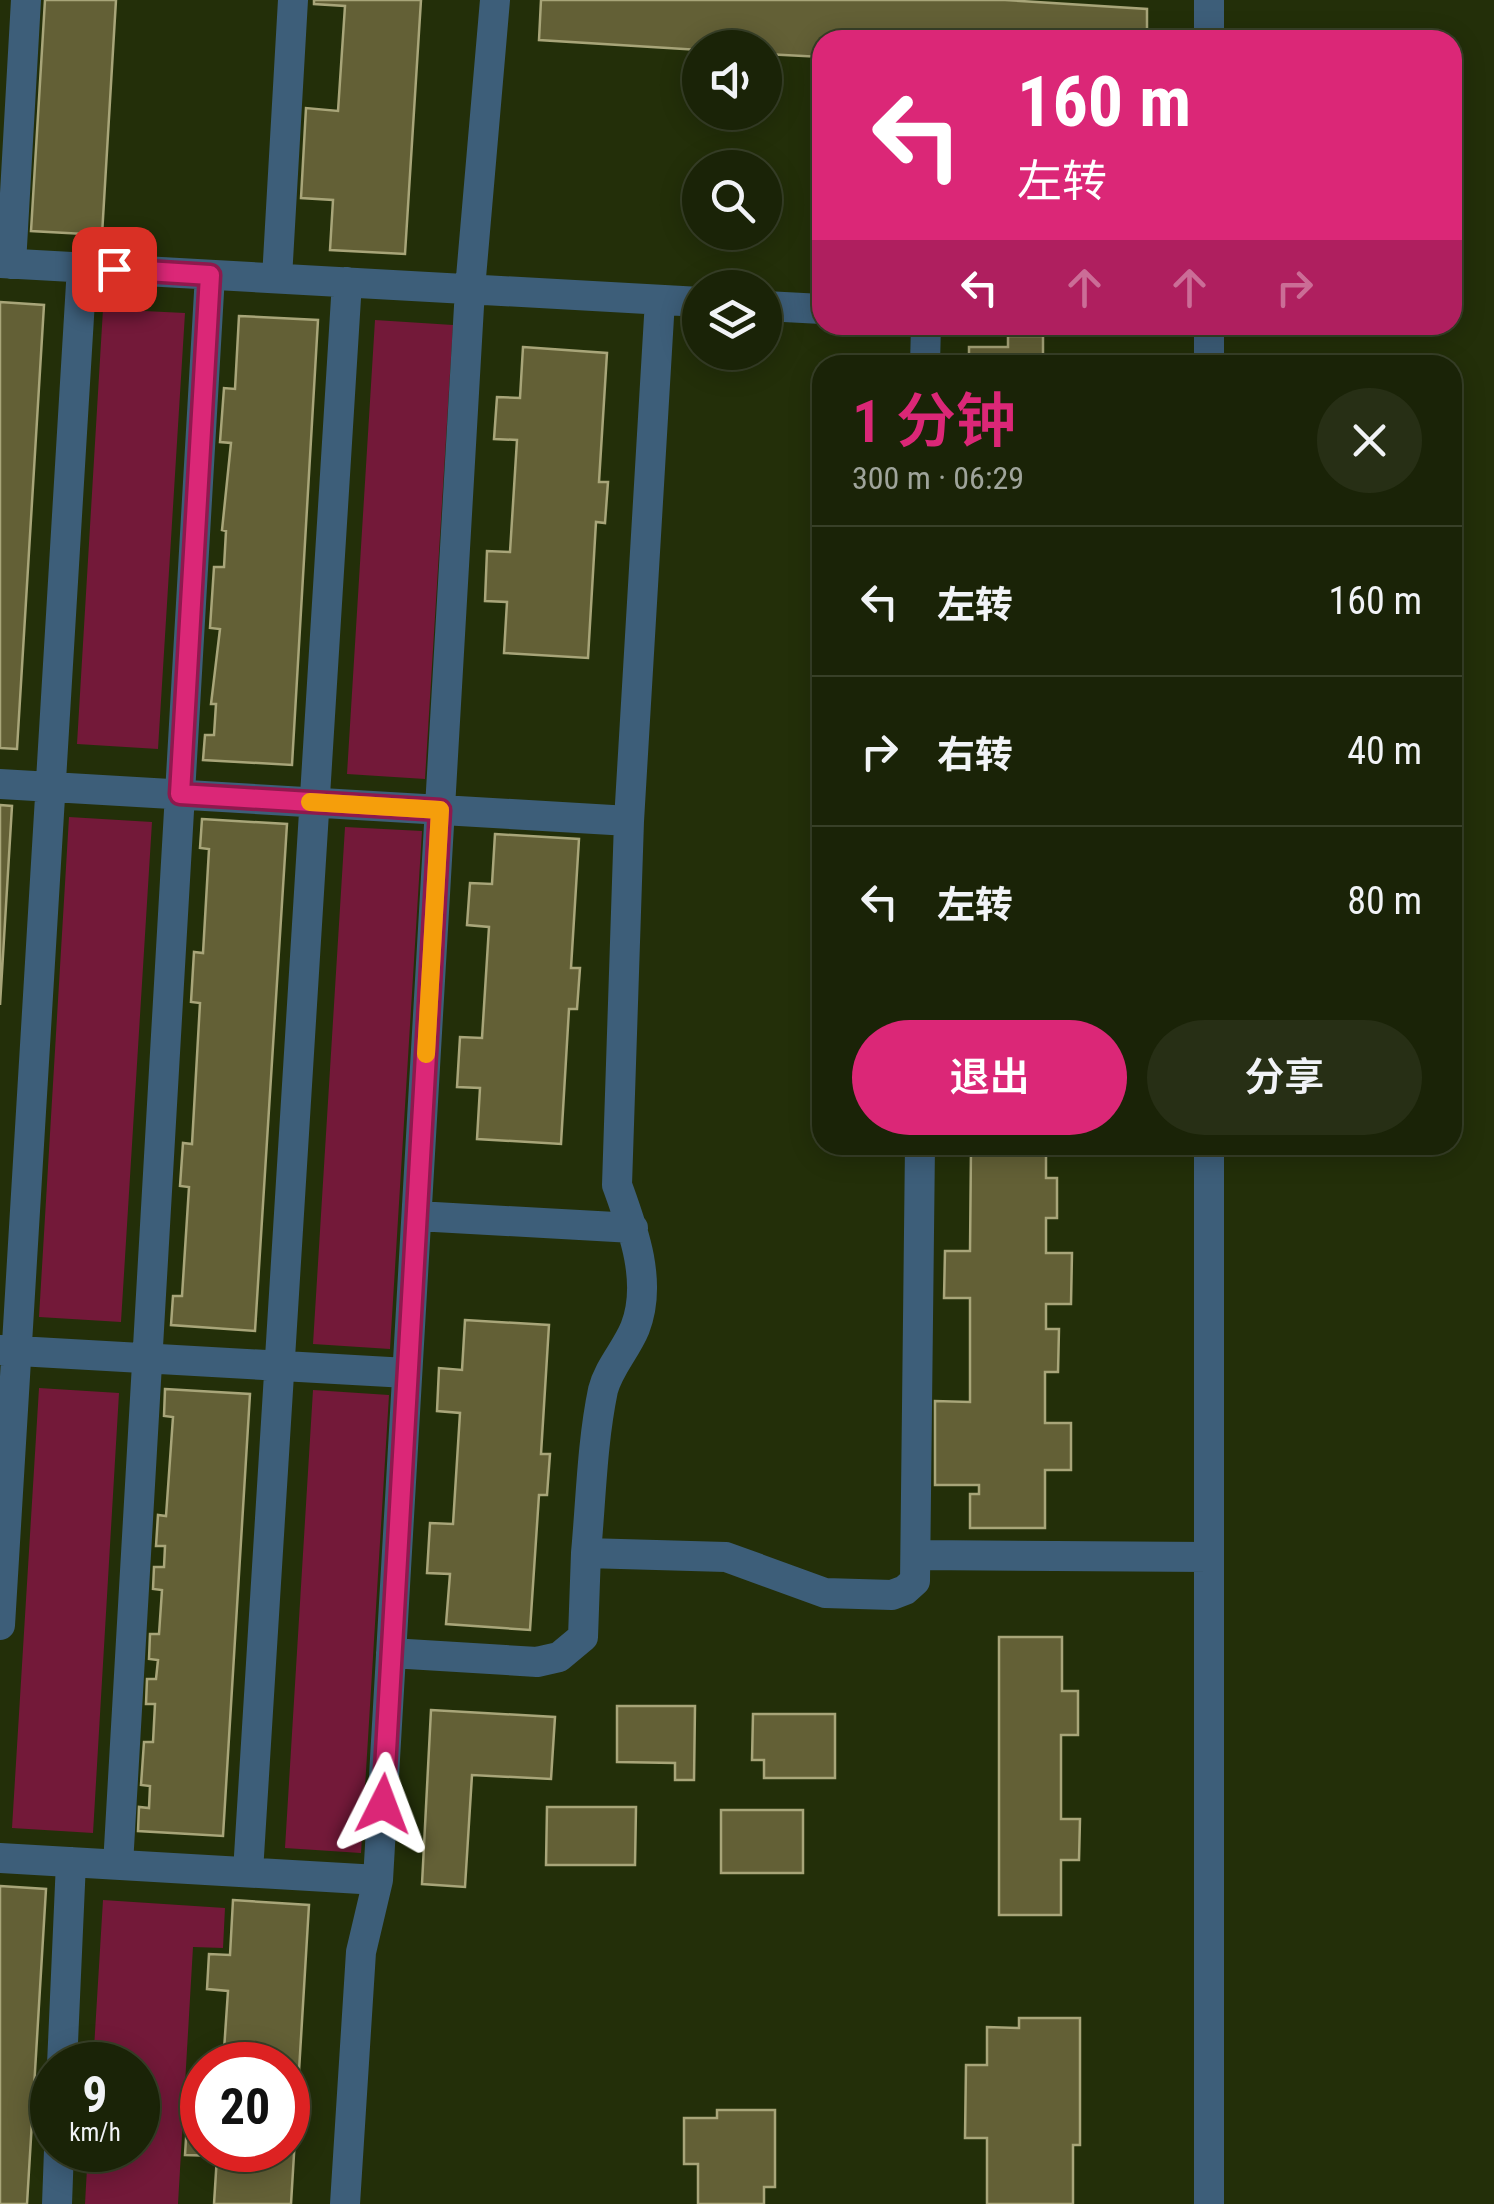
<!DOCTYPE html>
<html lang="zh">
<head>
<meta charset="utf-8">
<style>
  body { margin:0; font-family:"Roboto Condensed","Noto Sans SC",sans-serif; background:#272f15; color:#f1f3f6; height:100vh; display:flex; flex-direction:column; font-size:38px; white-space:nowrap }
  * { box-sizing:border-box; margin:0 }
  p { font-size:32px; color:#9fa49b }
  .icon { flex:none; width:55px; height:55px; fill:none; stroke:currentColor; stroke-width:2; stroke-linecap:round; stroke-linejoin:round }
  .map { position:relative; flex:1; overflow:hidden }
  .side { position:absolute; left:812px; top:355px; width:650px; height:800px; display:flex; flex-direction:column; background:#1a2307; border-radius:30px; box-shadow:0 5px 25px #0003,0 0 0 2px #384028 }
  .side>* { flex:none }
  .hud { position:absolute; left:812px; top:30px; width:650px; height:305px; border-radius:30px; box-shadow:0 5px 25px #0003,0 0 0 2px #384028; background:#db2777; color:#fff; overflow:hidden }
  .buttons { position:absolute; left:682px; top:30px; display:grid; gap:20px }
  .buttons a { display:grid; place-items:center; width:100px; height:100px; border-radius:50%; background:#1a2307; box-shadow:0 5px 25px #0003,0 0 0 2px #384028; font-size:50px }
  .speed { position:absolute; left:30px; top:2042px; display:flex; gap:20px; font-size:50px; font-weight:700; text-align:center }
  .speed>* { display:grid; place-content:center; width:130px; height:130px; border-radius:50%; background:#1a2307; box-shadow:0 5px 25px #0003,0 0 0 2px #384028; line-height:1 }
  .speed small { font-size:25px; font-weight:400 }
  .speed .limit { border:15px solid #d22; background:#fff; color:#111 }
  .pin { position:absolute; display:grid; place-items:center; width:85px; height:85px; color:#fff; margin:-42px; border-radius:20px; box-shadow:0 5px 15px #0006 }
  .me { position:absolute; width:110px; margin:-55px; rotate:3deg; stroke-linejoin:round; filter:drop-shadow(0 0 8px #0008) }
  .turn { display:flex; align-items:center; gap:35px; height:210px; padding:0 40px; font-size:45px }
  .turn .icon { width:130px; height:130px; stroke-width:2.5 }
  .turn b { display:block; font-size:70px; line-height:85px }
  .lanes { display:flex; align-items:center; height:95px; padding:0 40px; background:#0003; justify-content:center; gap:50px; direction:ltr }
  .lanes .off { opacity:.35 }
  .round { display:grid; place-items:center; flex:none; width:105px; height:105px; border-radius:52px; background:#272f15 }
  .summary { display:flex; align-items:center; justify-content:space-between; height:170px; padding:0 40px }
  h1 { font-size:60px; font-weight:600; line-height:75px; color:#db2777 }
  .cta { display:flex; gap:20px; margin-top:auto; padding:20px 40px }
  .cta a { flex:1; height:115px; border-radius:60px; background:#db2777; color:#fff; font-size:40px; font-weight:600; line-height:115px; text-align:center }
  .cta a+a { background:#272f15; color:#f1f3f6 }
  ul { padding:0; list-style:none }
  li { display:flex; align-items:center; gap:30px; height:150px; padding:0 40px; border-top:2px solid #384028 }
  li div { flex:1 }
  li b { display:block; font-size:38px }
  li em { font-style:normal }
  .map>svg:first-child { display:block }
</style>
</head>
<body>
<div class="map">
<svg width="1494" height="2204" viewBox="0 0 1494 2204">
  <rect width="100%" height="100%" fill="#232f09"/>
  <path fill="#731939" d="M103 309 185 313 158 749 77 744Z
    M375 320 453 325 425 779 347 774Z
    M69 817 152 822 121 1322 39 1317Z
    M345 827 422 831 390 1349 313 1344Z
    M39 1388 119 1393 93 1833 12 1828Z
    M313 1390 389 1395 361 1853 285 1848Z
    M103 1900 225 1908 223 1948 193 1947 178 2204H85L88 2150H138V2065H93Z"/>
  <path fill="#636036" stroke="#a8a579" stroke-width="2.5" d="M45 0H116L102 235 31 231Z
    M314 0H421L405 254 330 250 333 200 301 198 306 108 338 111 345 6 314 4Z
    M541 0H1005L1147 9V40H822V57L765 54V48L700 50 539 40Z
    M822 175V218L812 198 813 187Z
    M0 302 44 305 17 749 0 748Z
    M239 316 318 320 292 765 203 760 205 735H214L216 704H211L220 629 210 628 214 567H224L226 531 222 530 231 443 220 442 224 388 235 389Z
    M1008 336H1043V357H1053V365H969V347H1008Z
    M523 347 607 353 599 482H608L605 523 596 522 588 658 504 653 507 602 485 601 487 551 510 552 517 440 494 439 497 397 520 398Z
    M0 805 12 806 0 1005Z
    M202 819 287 824 255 1331 171 1325 173 1296H182L189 1187 180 1186 183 1143 192 1144 200 1003 191 1002 194 952 203 953 209 849 200 848Z
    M495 834 579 839 571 968H580L577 1009H569L561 1144 477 1139 480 1088 457 1087 460 1037 482 1038 489 927 467 925 470 883 492 884Z
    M940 1145H1046V1178H1057V1218H1046V1253H1072L1071 1304H1046V1329H1059L1058 1372H1045V1423H1071V1470H1045V1528H970V1494H979V1485H935V1401L970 1402V1298H944L945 1251H970L971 1148H940Z
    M465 1320 549 1325 541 1454H550L547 1495H539L530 1630 446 1624 450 1574 427 1573 430 1523 453 1524 460 1413 437 1411 439 1368 462 1370Z
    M165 1389 250 1394 223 1836 138 1831 139 1807 149 1808 150 1786 141 1785 144 1742H153L155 1704H146L147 1679H156L158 1660 149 1659 150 1634H159L162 1590 153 1589 154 1567H164L165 1546H156L158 1515 166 1516 173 1417 164 1416Z
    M999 1637H1062V1691H1078V1735H1061V1819H1080L1079 1860H1061V1915H999Z
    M617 1706H695L694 1780H675V1763L617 1762Z
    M431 1710 555 1717 551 1779 472 1775 465 1887 422 1884Z
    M753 1714H835V1778H764V1760H752Z
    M547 1807H636L635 1865H546Z
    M721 1810H803V1873H721Z
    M0 1886 46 1889 27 2204H0Z
    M233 1900 309 1905 291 2204H214L217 2156 185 2155 190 2075 202 2076V2150H288V2065H223L228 1991 207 1989 209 1954 230 1955Z
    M1019 2018H1080V2145H1073V2204H987V2138H965L966 2065H987V2027L1019 2028Z
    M717 2110H775V2187H764V2204H698V2164H684V2118H717Z"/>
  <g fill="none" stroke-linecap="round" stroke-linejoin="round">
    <path stroke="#3d5e79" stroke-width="30" d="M1209 0V40
      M0 263 700 302
      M11 264 26 0
      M277 278 293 0
      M765 306 822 309
      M1209 325V365
      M925 365 926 325
      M0 784 629 821
      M417 1216 633 1228
      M0 1350 407 1373
      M586 1553C591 1499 592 1443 603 1390 609 1367 626 1350 635 1328 653 1282 633 1229 617 1185L629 821 660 300
      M917 1555 1209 1557
      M0 1625 82 267
      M391 1653 537 1662 559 1657 583 1637 586 1553 726 1557 825 1593 892 1595 905 1590 915 1581 920 1145
      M0 1858 378 1880
      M118 1865 210 275
      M248 1872 347 282
      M62 2065 71 1862
      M57 2204 59 2150
      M345 2204 361 1952 378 1880 470 289 495 0
      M1209 2204V1145"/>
  </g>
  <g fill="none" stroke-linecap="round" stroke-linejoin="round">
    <g stroke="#8e194d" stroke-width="25">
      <path id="route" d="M114 269 210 275 180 794 440 810 383 1804"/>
    </g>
    <use href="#route" stroke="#db2777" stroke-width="18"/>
    <path stroke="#f59e0b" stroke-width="18" d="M310 802 440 810 426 1054"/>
  </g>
</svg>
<div class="buttons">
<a><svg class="icon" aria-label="sound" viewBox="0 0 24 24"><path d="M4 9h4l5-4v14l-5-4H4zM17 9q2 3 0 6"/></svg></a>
<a><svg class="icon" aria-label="search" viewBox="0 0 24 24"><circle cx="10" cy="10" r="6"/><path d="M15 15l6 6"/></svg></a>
<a><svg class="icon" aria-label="layers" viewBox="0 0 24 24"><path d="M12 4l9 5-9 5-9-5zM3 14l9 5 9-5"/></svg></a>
</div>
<div class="speed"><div>9<small>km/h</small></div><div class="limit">20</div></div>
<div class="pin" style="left:114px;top:269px;background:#d93025"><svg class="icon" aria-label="arrive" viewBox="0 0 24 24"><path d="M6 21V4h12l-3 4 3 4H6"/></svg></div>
<svg class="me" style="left:383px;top:1804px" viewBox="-20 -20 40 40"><path d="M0-17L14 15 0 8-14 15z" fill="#db2777" stroke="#fff" stroke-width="4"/></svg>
<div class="hud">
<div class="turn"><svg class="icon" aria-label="left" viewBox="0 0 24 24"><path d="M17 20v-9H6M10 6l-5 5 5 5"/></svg><div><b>160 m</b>左转</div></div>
<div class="lanes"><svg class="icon" aria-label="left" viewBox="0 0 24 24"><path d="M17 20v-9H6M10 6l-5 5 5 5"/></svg><svg class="icon off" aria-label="ahead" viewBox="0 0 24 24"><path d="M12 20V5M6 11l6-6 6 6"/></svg><svg class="icon off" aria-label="ahead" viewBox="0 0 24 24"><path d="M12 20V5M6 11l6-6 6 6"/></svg><svg class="icon off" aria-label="right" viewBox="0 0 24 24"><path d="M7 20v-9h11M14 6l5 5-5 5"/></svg></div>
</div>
<section class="side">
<div class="summary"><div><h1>1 分钟</h1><p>300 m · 06:29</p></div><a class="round"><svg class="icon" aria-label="close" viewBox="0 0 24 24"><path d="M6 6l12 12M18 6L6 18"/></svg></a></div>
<ul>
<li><svg class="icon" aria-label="left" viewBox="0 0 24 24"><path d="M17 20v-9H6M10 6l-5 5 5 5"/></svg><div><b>左转</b></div><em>160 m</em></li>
<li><svg class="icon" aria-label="right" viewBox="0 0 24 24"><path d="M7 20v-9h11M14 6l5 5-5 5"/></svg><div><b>右转</b></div><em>40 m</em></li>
<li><svg class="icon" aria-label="left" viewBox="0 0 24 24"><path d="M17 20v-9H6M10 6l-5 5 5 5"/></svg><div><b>左转</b></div><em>80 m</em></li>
</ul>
<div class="cta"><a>退出</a><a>分享</a></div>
</section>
</div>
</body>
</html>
